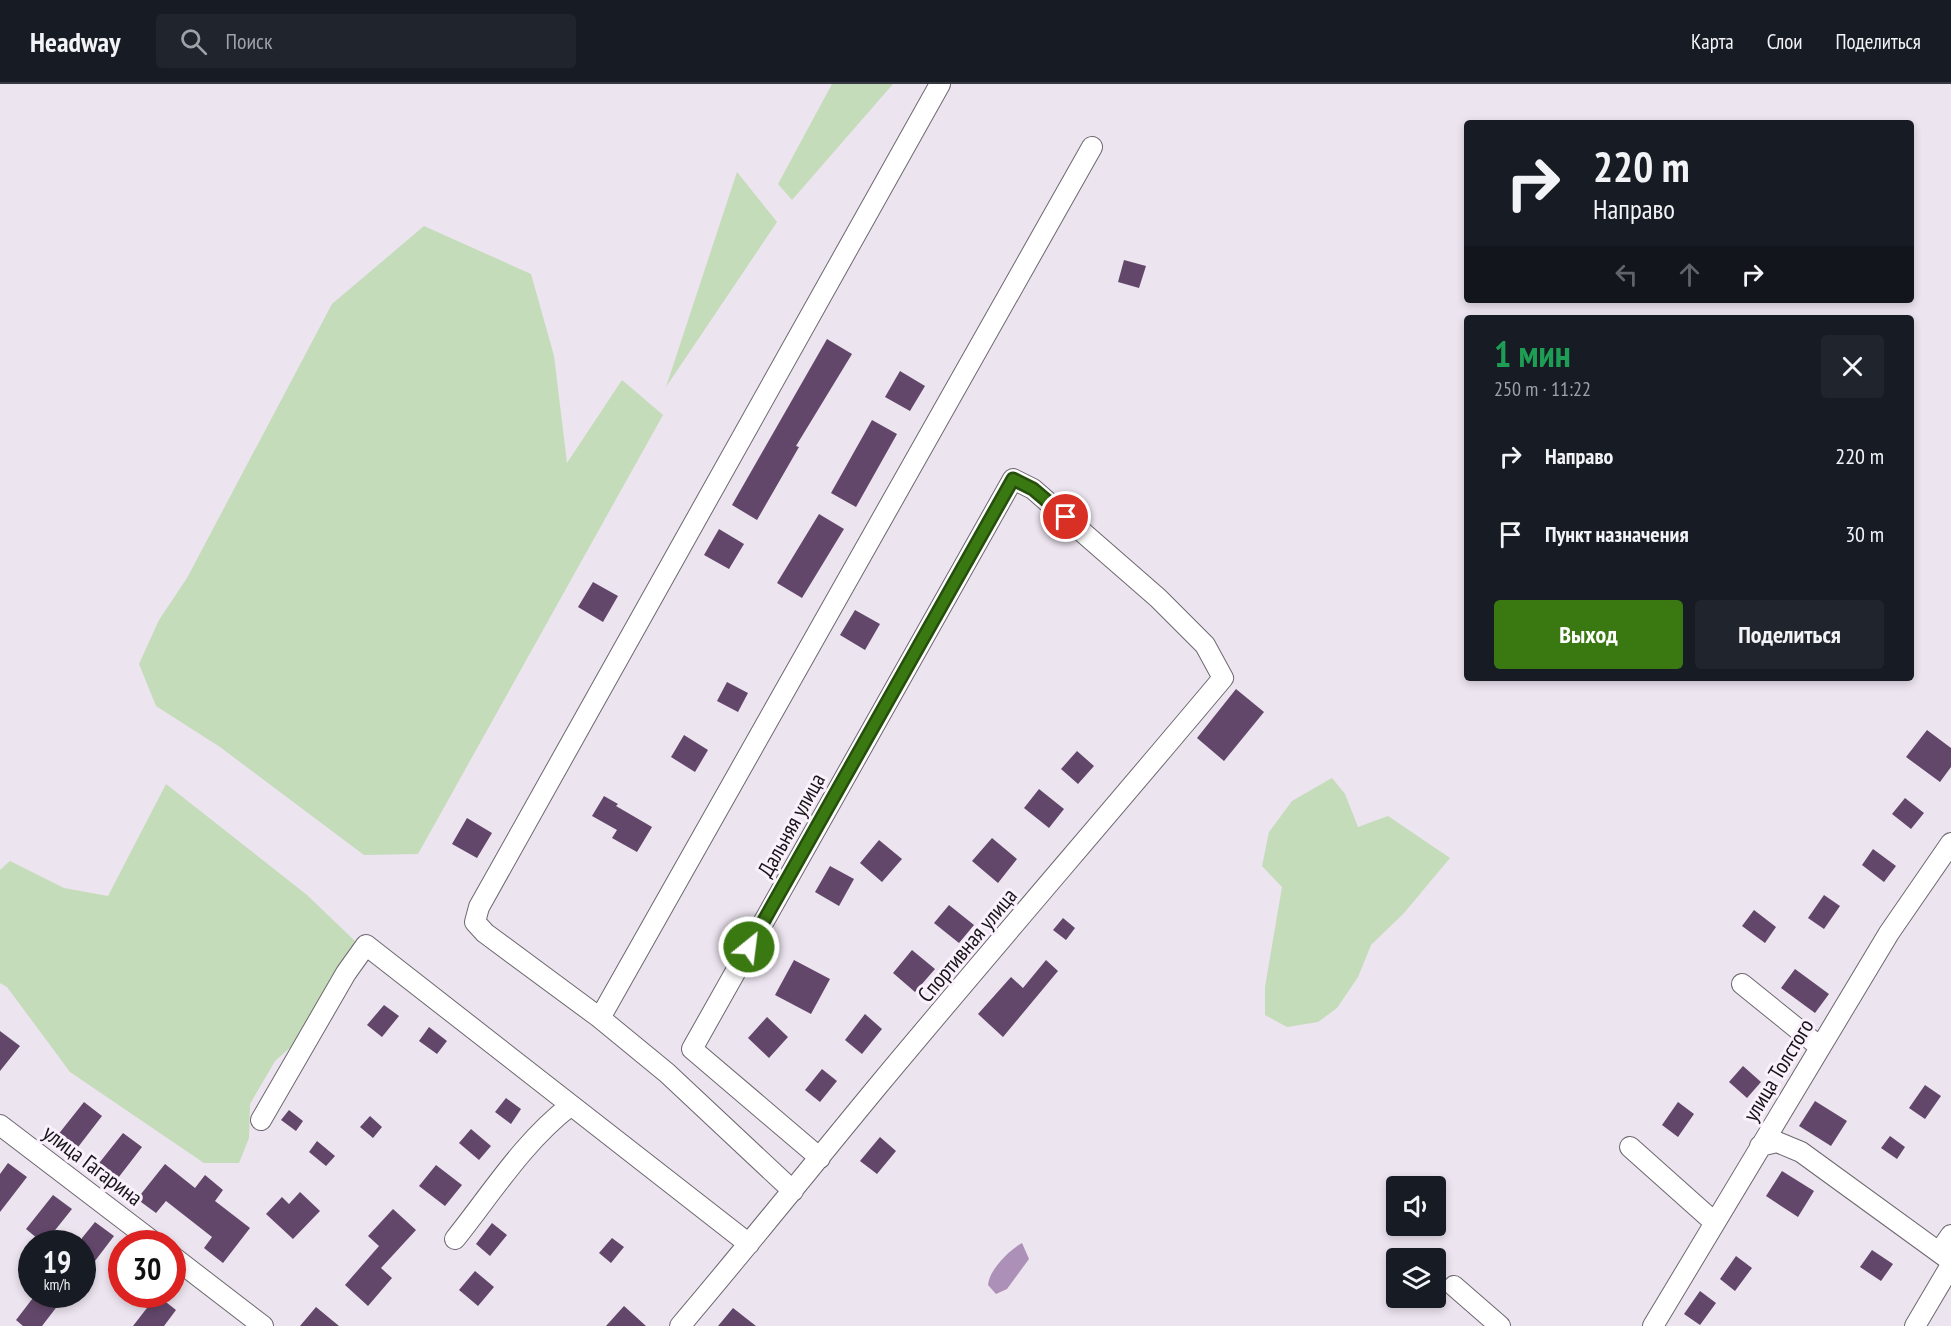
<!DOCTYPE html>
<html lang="ru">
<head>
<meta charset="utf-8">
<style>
  body { margin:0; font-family:"PT Sans Narrow",sans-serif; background:#20242c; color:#f1f3f6; height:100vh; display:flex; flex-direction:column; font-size:22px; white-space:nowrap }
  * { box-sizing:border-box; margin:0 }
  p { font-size:20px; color:#9ea1a6 }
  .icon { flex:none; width:33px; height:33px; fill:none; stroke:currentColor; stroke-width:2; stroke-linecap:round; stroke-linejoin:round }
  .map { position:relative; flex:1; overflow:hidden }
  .sheet { position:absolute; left:1464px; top:231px; width:450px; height:366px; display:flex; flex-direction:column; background:#171b24; border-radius:6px; box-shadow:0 3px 9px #0003 }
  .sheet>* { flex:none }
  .banner { position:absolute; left:1464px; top:36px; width:450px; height:183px; border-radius:6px; box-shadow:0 3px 9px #0003; background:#171b24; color:#f1f3f6; overflow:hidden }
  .controls { position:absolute; left:1386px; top:1092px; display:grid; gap:12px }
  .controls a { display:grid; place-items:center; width:60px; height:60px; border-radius:6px; background:#171b24; box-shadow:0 3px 9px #0003; font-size:30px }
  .speed { position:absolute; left:18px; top:1146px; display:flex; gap:12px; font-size:30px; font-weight:700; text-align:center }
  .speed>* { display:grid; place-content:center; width:78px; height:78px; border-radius:50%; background:#171b24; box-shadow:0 3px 9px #0003; line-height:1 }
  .speed small { font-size:15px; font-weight:400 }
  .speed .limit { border:9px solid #d22; background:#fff; color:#111 }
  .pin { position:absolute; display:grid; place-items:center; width:51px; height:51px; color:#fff; margin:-26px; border:3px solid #fff; border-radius:50%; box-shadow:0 2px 6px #0007 }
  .me { position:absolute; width:66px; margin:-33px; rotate:29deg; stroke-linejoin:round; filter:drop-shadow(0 0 4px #0008) }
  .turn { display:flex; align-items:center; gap:21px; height:126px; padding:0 30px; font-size:27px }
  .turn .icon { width:78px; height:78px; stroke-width:2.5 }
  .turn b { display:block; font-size:42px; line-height:51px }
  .lanes { display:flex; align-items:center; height:57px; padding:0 30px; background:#0003; justify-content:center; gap:30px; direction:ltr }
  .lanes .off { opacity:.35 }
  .round { display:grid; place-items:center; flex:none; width:63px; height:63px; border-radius:6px; background:#20242c }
  .summary { display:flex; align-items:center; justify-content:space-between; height:102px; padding:0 30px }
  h1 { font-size:36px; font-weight:700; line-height:45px; color:#1e9e55 }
  .action { display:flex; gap:12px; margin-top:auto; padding:12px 30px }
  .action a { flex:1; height:69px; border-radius:6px; background:#3a7812; color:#fff; font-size:24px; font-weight:700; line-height:69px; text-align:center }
  .action a+a { background:#20242c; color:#f1f3f6 }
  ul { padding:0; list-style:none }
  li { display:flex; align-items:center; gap:18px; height:78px; padding:0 30px }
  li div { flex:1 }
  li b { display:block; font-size:22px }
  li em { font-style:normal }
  header { display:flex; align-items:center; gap:36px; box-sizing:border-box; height:84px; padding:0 30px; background:#171b24; border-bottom:2px solid #363941 }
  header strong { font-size:28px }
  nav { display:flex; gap:33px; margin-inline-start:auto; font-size:21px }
  .search { width:420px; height:54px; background:#20242c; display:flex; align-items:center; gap:15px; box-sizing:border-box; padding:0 21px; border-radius:6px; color:#9ea1a6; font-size:22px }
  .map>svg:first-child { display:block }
</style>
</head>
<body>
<header>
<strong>Headway</strong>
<div class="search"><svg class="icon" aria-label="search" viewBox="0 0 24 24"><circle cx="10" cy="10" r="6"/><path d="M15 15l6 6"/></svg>Поиск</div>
<nav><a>Карта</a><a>Слои</a><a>Поделиться</a></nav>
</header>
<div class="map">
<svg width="1951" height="1242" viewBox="0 0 1951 1242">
  <rect width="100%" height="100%" fill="#ece4ef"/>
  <path fill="#c4dcb9" d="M832 0H893L792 116 778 100Z
    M737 88 777 138 666 303Z
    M424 142 531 190 554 272 567 379 622 296 663 331 418 770 364 771 220 663 156 622 139 580 159 536 187 494 332 220Z
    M1332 694 1345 710 1358 743 1388 732 1450 774 1404 829 1371 861 1358 893 1337 924 1318 938 1287 943 1265 931V903L1282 803 1262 782 1269 748 1292 717Z
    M166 700 307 811 358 860 302 953 275 977 250 1020 249 1054 239 1079H204L70 988 7 903 0 899V786L10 777 64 804 108 812Z"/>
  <path fill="#ad90b7" d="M1022 1159 1029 1175 1007 1205 996 1210 988 1201C989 1186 1009 1166 1022 1159Z"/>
  <path fill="#62476a" d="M1124 176 1146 182 1139 204 1118 198Z
    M827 255 852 270 796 362 799 363 757 436 732 421Z
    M900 287 925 302 910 327 885 313Z
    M872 336 897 350 856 423 831 409Z
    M819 430 844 445 802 514 777 499Z
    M719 445 744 460 729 485 704 471Z
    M593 498 618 512 603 538 578 523Z
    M855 526 880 540 865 566 840 551Z
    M727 598 748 609 738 628 717 617Z
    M1236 605 1264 628 1224 677 1197 654Z
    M1927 646 1951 664V683L1940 698 1906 673Z
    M684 651 708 666 695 688 671 673Z
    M1077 667 1094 682 1078 700 1061 685Z
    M1039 705 1064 725 1049 744 1024 724Z
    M604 712 618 720 616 722 652 743 637 768 612 754 617 746 592 732Z
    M1905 714 1924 729 1911 745 1892 730Z
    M467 734 492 749 477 774 452 760Z
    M992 754 1017 775 998 799 972 777Z
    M879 756 902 775 882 798 860 779Z
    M1873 765 1896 782 1884 798 1862 781Z
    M830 782 854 795 839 822 815 808Z
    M1824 811 1840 822 1824 845 1808 834Z
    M949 821 974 841 959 859 934 839Z
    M1754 826 1776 843 1765 859 1742 842Z
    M1063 834 1075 844 1066 856 1053 846Z
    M912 866 935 885 915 908 893 889Z
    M794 876 830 895 811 930 775 911Z
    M1046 876 1058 887 1003 953 978 930 1011 893 1023 904Z
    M1795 885 1829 910 1815 929 1781 904Z
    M384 921 399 932 382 953 367 941Z
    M865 930 882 945 862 970 845 956Z
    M767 933 788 953 769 974 748 954Z
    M429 943 447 957 437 970 419 957Z
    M0 947 20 962 0 987Z
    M1743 982 1761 998 1747 1014 1729 998Z
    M822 985 837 997 820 1018 805 1006Z
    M1925 1001 1941 1012 1925 1035 1909 1024Z
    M506 1014 521 1025 511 1040 495 1028Z
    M1815 1017 1847 1037 1831 1062 1799 1042Z
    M84 1018 102 1032 75 1067 57 1052Z
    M1678 1018 1694 1030 1678 1053 1662 1041Z
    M289 1026 303 1037 296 1047 281 1036Z
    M370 1032 382 1043 373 1054 360 1043Z
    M471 1045 491 1062 479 1076 459 1059Z
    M123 1049 142 1063 115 1098 96 1083Z
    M1890 1052 1905 1063 1897 1075 1881 1064Z
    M880 1053 896 1067 877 1090 860 1077Z
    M317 1057 335 1072 326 1082 309 1068Z
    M8 1079 27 1093 0 1128V1090Z
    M165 1080 195 1104 205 1091 223 1106 215 1117 250 1144 223 1179 204 1164 212 1153 166 1117 156 1129 137 1115Z
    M436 1081 462 1101 445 1122 419 1102Z
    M1782 1087 1814 1107 1798 1133 1766 1112Z
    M300 1108 320 1127 293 1155 266 1130 282 1113 289 1120Z
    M53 1111 72 1125 44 1160 26 1145Z
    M393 1125 416 1146 381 1184 392 1194 368 1222 345 1201 379 1162 368 1152Z
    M95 1138 114 1152 82 1194V1154Z
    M492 1139 507 1151 490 1172 476 1160Z
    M612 1154 624 1163 611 1179 599 1169Z
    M1872 1166 1893 1180 1881 1197 1860 1183Z
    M1736 1172 1752 1184 1735 1207 1720 1195Z
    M475 1187 494 1203 478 1222 459 1206Z
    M1700 1207 1716 1219 1700 1241 1684 1230Z
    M36 1210H55L62 1216 42 1242H23L16 1236Z
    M157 1211 176 1226 164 1242H133Z
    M624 1222 646 1242H606Z
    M316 1223 339 1242H300Z
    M733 1224 756 1242H718Z"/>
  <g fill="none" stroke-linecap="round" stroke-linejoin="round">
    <g stroke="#6e6770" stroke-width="22">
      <path id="street" d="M1742 900 1820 963
        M600 934 1092 63
        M261 1036 346 889 366 861 749 1160
        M0 1041 156 1160
        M1760 1062 1777 1058 1801 1068 1951 1177
        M1630 1063 1714 1138
        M793 1107 667 989 600 934 485 849 475 838 479 823 940 0
        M455 1155C491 1110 524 1057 570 1022
        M1939 1168 1951 1151
        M172 1172 263 1242
        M1454 1202 1500 1242
        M680 1242C747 1163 811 1083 877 1003 991 866 1108 731 1223 594L1205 561 1158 514 1033 405 1013 395 692 965 820 1074
        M1653 1242 1889 849 1951 759
        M1915 1242 1951 1181"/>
    </g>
    <use href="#street" stroke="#fff" stroke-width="20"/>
  </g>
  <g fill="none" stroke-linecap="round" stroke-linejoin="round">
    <g stroke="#264e0c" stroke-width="15">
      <path id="route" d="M749 863 1013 395 1033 405 1066 433"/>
    </g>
    <use href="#route" stroke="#3a7812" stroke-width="10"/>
  </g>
  <g text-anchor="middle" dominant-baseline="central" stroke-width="6" stroke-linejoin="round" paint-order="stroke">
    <g font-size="22" fill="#171418" stroke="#faf1fd">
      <text transform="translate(791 741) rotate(-61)">Дальняя улица</text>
      <text transform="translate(967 861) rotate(-50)">Спортивная улица</text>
      <text transform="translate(1778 986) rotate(-59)">улица Толстого</text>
      <text transform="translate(93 1081) rotate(37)">улица Гагарина</text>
    </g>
  </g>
</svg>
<div class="controls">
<a><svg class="icon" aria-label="sound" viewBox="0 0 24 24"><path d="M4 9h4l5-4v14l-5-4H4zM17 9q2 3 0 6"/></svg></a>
<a><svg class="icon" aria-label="layers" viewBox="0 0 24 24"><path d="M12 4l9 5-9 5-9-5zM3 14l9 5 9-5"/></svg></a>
</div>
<div class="speed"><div>19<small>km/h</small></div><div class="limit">30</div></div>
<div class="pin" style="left:1066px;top:433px;background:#d93025"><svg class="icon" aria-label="arrive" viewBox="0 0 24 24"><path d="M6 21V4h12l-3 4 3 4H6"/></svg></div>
<svg class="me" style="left:749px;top:863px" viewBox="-20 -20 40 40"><circle r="17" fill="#3a7812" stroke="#fff" stroke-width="3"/><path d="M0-11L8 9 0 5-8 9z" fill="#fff"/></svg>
<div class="banner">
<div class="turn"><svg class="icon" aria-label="right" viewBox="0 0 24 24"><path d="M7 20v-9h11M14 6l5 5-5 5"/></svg><div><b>220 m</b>Направо</div></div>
<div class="lanes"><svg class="icon off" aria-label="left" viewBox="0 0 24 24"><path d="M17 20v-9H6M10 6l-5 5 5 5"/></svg><svg class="icon off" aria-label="ahead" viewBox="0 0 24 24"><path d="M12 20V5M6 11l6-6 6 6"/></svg><svg class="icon" aria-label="right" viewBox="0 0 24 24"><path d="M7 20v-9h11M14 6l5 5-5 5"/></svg></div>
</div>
<section class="sheet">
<div class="summary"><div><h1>1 мин</h1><p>250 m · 11:22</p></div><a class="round"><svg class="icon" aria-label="close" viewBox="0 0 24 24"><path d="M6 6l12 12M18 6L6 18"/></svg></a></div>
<ul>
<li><svg class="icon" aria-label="right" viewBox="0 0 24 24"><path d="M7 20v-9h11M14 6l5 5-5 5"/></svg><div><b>Направо</b></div><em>220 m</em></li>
<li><svg class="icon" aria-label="arrive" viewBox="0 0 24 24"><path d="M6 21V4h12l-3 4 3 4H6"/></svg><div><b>Пункт назначения</b></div><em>30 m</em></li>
</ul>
<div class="action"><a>Выход</a><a>Поделиться</a></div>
</section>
</div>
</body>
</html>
